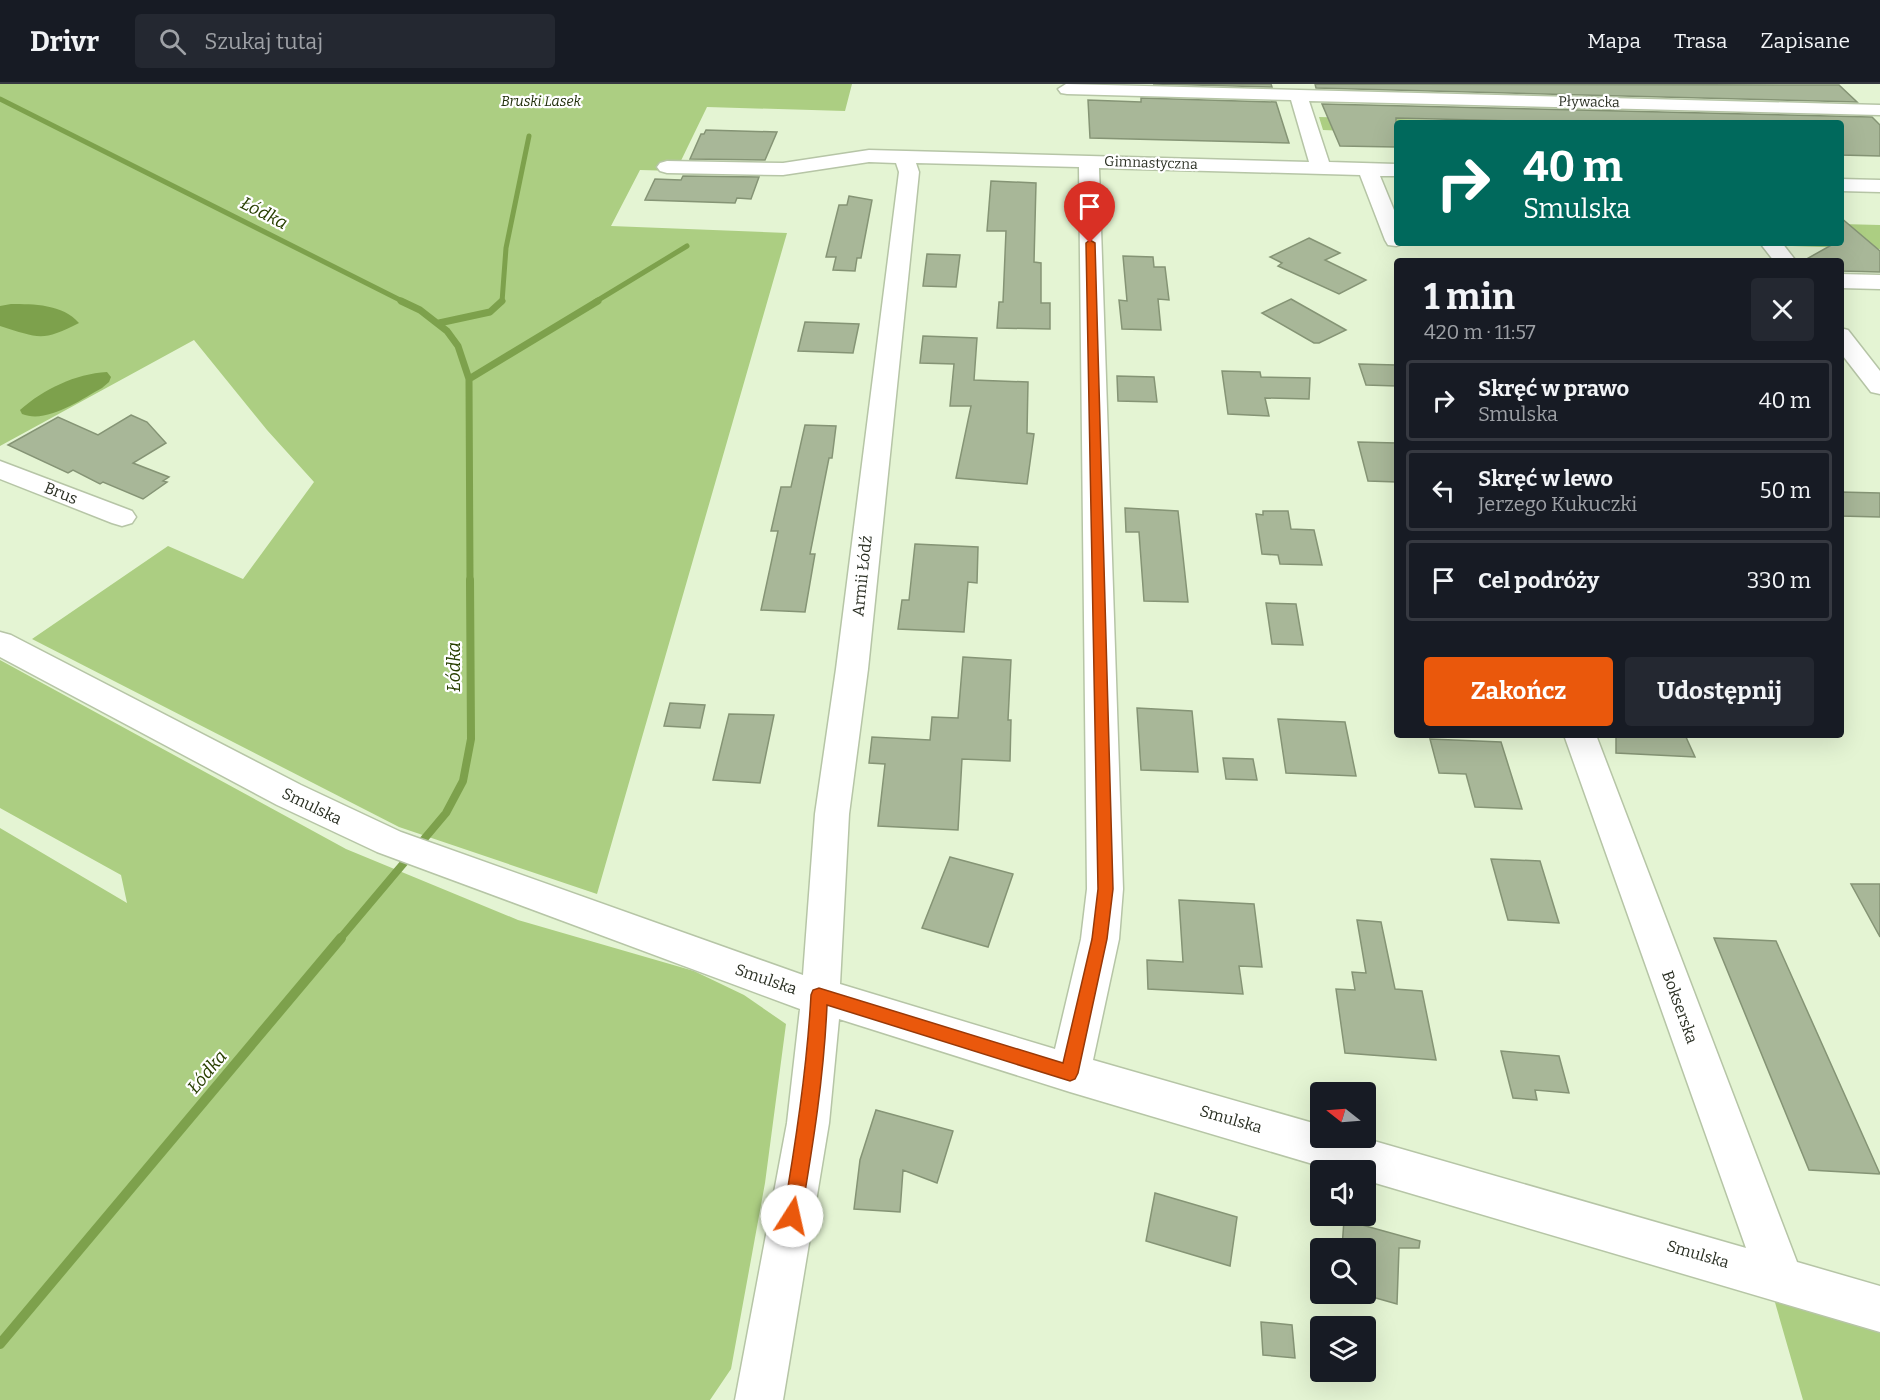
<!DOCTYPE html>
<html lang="pl">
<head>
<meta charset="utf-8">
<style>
  body { margin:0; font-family:Bitter,serif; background:#242831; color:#f1f3f6; height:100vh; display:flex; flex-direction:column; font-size:22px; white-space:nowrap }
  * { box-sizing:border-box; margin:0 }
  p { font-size:20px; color:#9ea1a6 }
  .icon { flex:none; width:33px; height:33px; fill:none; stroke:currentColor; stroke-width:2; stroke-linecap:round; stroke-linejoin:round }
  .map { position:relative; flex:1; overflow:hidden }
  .sheet { position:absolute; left:1394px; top:174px; width:450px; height:480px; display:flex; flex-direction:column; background:#171b24; border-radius:6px; box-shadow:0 6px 24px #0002 }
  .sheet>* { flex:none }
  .banner { position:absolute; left:1394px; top:36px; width:450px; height:126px; border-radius:6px; box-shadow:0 6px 24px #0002; background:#00695c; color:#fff; overflow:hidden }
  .needle { width:39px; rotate:287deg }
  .fabs { position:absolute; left:1310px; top:998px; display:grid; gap:12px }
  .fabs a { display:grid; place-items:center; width:66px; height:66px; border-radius:6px; background:#171b24; box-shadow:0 6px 24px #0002; font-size:30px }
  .pin { position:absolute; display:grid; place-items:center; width:51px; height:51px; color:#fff; margin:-62px -26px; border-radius:50% 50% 50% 0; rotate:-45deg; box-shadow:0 0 6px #0007 }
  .pin .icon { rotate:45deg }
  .me { position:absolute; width:66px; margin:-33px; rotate:10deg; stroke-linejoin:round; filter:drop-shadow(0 0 4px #0008) }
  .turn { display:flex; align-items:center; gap:21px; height:126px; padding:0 30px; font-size:27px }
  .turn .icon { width:78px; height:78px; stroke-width:2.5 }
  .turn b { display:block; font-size:42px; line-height:51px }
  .round { display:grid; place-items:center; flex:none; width:63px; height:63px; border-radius:6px; background:#242831 }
  .head { display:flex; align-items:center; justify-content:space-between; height:102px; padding:0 30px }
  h1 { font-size:36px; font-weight:700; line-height:45px }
  .action { display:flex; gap:12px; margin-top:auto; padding:12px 30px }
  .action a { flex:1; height:69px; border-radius:6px; background:#ea580c; color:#fff; font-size:24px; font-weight:700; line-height:69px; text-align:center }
  .action a+a { background:#242831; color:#f1f3f6 }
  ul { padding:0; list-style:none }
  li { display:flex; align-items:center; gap:18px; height:81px; margin:0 12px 9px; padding:0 18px; border:3px solid #363941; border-radius:6px }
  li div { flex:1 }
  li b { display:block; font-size:22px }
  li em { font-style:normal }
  header { display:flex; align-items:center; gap:36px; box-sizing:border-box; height:84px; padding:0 30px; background:#171b24; border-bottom:2px solid #363941 }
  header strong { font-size:28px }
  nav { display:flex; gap:33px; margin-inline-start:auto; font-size:21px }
  .search { width:420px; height:54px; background:#242831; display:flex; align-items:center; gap:15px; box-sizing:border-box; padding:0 21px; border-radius:6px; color:#9ea1a6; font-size:22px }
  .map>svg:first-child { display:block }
</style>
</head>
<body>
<header>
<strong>Drivr</strong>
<div class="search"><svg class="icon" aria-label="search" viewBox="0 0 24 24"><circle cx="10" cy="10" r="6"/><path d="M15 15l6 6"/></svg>Szukaj tutaj</div>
<nav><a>Mapa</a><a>Trasa</a><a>Zapisane</a></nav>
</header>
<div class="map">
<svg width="1880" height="1316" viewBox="0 0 1880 1316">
  <rect width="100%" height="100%" fill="#e4f4d3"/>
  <path fill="#acce82" d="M0 0H852L845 27 707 23 676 87 640 86 611 142 787 149 597 810 399 743 32 555 168 462 243 495 314 398 267 346 194 256 0 362Z
    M1319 33 1551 39H1396V49L1323 46Z
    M1841 140 1880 141V165L1792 162 1790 159H1840Z
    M0 576 346 765 518 836 694 887 744 911 786 940 765 1099 731 1285 710 1316H0V744L127 819 121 791 0 724Z
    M1772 1208 1880 1241V1316H1803Z"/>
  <path fill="#7da14c" d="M11 220C33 220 63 220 79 239 42 258 39 254 0 242V222Z
    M107 288 111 293 109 298 102 304C80 316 47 340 22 330L20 326C44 305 75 290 107 288Z"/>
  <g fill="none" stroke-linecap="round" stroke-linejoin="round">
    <path stroke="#7da14c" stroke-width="5" d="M0 15 404 218
      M502 218 506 164 529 52
      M595 218 687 162"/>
    <path stroke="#7da14c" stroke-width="7" d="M401 217 420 226 447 247 458 262 469 295 470 497
      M439 239 490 228 502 217
      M469 295 598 217"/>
    <path stroke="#7da14c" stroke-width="8" d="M339 856 446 729 463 697 471 655 470 496"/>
    <path stroke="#7da14c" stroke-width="10" d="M0 1260 341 854"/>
  </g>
  <path fill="#a8b798" stroke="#859475" stroke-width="1.5" d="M1153 0H1271L1272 3Z
    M1315 0 1839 1 1857 18 1316 4Z
    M1141 14 1276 18 1289 59 1090 54 1088 16 1141 18Z
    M1322 20 1872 33 1880 41V72L1840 71V39H1590L1396 34V63L1340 62Z
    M706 46 777 48 765 76 690 75 701 50H704Z
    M683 92 759 93 751 115 737 114 735 119 645 116 655 95 681 96Z
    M991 97 1036 99 1034 178 1041 179V219H1050V245L997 244 999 218H1003L1006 147H987Z
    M849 112 872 116 861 174H857L855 187 833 186 836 173H826L839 121H847Z
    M1840 133 1880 167V188L1840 187V177H1803L1835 159H1840Z
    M1309 154 1340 169 1325 176 1366 196 1339 210 1278 182 1282 179 1270 173Z
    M927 170 960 171 956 203 923 202Z
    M1123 172 1153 173 1154 183H1165L1169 216 1158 215 1161 246 1122 245 1119 216 1127 217Z
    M1291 215 1346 246 1319 259H1314L1262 229Z
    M805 238 859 240 853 269 798 267Z
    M923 252 977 254 974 296 1028 298 1027 349 1034 350 1027 400 956 394 971 322H950L954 280 920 279Z
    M1359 280 1396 281V302L1366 301Z
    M1222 287 1260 288 1261 293 1310 294 1309 315 1265 314 1269 332 1228 330Z
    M1117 292 1154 293 1157 318 1118 317Z
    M131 331 147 338 166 359 133 379 169 393 163 397 167 398 143 415 103 398 100 400 73 386 68 389 8 361 58 333 98 351Z
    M805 341 836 342 832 374H829L810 470H815L805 528 761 526 778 447H771L781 403H791Z
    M1358 358 1396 359V398L1368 397Z
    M1840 408 1880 409V433L1840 432Z
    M1125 424 1178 427 1188 518 1144 517 1139 448H1126Z
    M1263 427H1288L1291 445 1314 446 1322 481 1280 480 1278 471 1262 470 1256 430 1263 431Z
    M915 460 978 463 977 499 968 498 964 548 898 545 902 516H909Z
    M1266 519 1296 520 1303 561 1272 560Z
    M963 573 1011 576 1008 636H1011L1010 677 962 675 958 746 878 742 885 680 869 679 872 653 930 656 932 633 958 634Z
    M670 619 705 621 700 644 664 642Z
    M1137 624 1192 627 1198 688 1141 686Z
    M729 630 774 631 760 699 713 696Z
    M1278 635 1345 638 1356 692 1286 689Z
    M1616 651H1685L1695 673 1616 669Z
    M1430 655 1501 658 1522 725 1475 723 1466 690 1439 689Z
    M1223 674 1253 675 1257 696 1226 695Z
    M950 773 1013 790 988 863 922 844Z
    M1491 775 1540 777 1559 839 1508 836Z
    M1851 800H1880V853Z
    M1179 816 1254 820 1262 883 1239 882 1243 910 1148 905 1147 876 1183 878Z
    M1357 836 1381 838 1395 905 1422 907 1436 976 1345 969 1336 905 1355 906 1352 888 1366 889Z
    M1714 854 1776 857 1880 1090 1809 1086Z
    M1501 967 1559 972 1569 1009 1535 1006 1537 1016 1513 1014Z
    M876 1026 953 1047 937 1099 903 1086 900 1128 854 1125 860 1076Z
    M1155 1109 1237 1133 1230 1182 1146 1157Z
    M1344 1136 1420 1157 1419 1164H1399L1397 1220 1365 1211V1164H1342Z
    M1261 1238 1292 1241 1295 1274 1263 1271Z"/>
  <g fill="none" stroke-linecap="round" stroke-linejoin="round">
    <g stroke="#b6c5a6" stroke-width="3">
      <path id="minor" d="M1066 0 1880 21V31L1309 17 1329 78 1396 80V92H1380L1396 131V159H1405L1396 162 1388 161 1385 156 1360 91 1099 84 1123 805 1119 855 1093 976 1320 1041V1053H1360L1746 1164 1564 651H1596L1797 1178 1880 1202V1248L1365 1096V1086H1333L1070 1008 839 935 829 1039 783 1316H735L787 1039 800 925 377 768 277 721 0 573V548L11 551 301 701 401 748 803 891 815 730 836 585 899 88 896 79 869 78 783 91 667 89 660 87 657 83 660 79 667 77 783 79 869 66 1309 78 1291 16 1067 10 1061 9 1058 5ZM916 79 1079 83 1087 805 1081 855 1055 965 840 900 849 730 868 585 919 88Z
        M1840 95 1880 96V108L1840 107Z
        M1760 159H1782L1796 177H1774Z
        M1840 190 1880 191V205L1840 204Z
        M1840 244 1848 246 1880 287V310L1871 308 1840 268Z
        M0 377 132 427 136 433 132 439 122 442 112 439 0 395Z"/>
    </g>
    <use href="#minor" fill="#fff" fill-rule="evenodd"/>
  </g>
  <path fill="#ea580c" stroke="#983908" stroke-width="1.5" d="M1090 156 1095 159 1113 805 1107 855 1078 989 1075 995 1070 997 827 921C824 992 813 1061 801 1132L798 1138 792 1141 786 1138 783 1132C796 1058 807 986 811 911L813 906 819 904 1063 979 1092 855 1098 805 1086 159Z"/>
  <g text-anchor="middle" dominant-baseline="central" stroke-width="4.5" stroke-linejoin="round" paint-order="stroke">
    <g font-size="14" font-style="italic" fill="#212f0b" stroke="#fff">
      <text x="541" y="17">Bruski Lasek</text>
    </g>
    <g font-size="14" fill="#2b3024" stroke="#fff">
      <text transform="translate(1589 18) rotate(1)">Pływacka</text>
      <text transform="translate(1151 79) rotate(2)">Gimnastyczna</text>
    </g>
    <g font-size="16" fill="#2b3024" stroke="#fff">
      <text transform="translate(61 409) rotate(22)">Brus</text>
      <text transform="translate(862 492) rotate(-84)">Armii Łódź</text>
      <text transform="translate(312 722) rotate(26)">Smulska</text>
      <text transform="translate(766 895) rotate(19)">Smulska</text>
      <text transform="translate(1680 923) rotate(70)">Bokserska</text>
      <text transform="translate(1231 1035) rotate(16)">Smulska</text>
      <text transform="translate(1698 1170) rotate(16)">Smulska</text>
    </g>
    <g font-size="18" font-style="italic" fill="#283f00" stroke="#fff">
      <text transform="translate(264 129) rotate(27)">Łódka</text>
      <text transform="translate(454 583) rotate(-90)">Łódka</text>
      <text transform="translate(207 988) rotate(-50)">Łódka</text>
    </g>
  </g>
</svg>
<div class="fabs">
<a><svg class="needle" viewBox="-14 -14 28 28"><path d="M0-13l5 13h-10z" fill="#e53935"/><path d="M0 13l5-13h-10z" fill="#9ea1a6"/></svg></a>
<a><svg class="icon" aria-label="sound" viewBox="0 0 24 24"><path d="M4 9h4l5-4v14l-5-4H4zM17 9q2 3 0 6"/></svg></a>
<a><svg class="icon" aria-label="search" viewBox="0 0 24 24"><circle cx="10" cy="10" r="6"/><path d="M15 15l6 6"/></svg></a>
<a><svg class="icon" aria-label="layers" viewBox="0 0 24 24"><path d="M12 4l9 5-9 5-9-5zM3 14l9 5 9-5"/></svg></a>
</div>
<div class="pin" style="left:1090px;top:159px;background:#d93025"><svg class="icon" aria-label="arrive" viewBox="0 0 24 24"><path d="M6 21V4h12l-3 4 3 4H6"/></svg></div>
<svg class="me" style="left:792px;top:1132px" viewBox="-20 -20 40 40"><circle r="19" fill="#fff"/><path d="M0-13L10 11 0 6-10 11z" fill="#ea580c"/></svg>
<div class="banner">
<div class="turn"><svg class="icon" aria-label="right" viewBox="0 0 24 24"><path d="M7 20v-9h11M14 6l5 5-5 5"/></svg><div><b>40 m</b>Smulska</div></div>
</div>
<section class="sheet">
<div class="head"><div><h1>1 min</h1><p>420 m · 11:57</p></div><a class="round"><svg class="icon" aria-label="close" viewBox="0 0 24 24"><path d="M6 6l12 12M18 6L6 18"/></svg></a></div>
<ul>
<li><svg class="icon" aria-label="right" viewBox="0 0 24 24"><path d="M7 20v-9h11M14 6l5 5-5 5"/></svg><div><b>Skręć w prawo</b><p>Smulska</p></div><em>40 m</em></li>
<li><svg class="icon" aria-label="left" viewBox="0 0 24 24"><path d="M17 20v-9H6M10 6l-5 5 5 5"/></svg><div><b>Skręć w lewo</b><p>Jerzego Kukuczki</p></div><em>50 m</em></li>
<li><svg class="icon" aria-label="arrive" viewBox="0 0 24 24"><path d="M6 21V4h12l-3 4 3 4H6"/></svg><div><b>Cel podróży</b></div><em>330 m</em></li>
</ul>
<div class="action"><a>Zakończ</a><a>Udostępnij</a></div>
</section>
</div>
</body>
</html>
